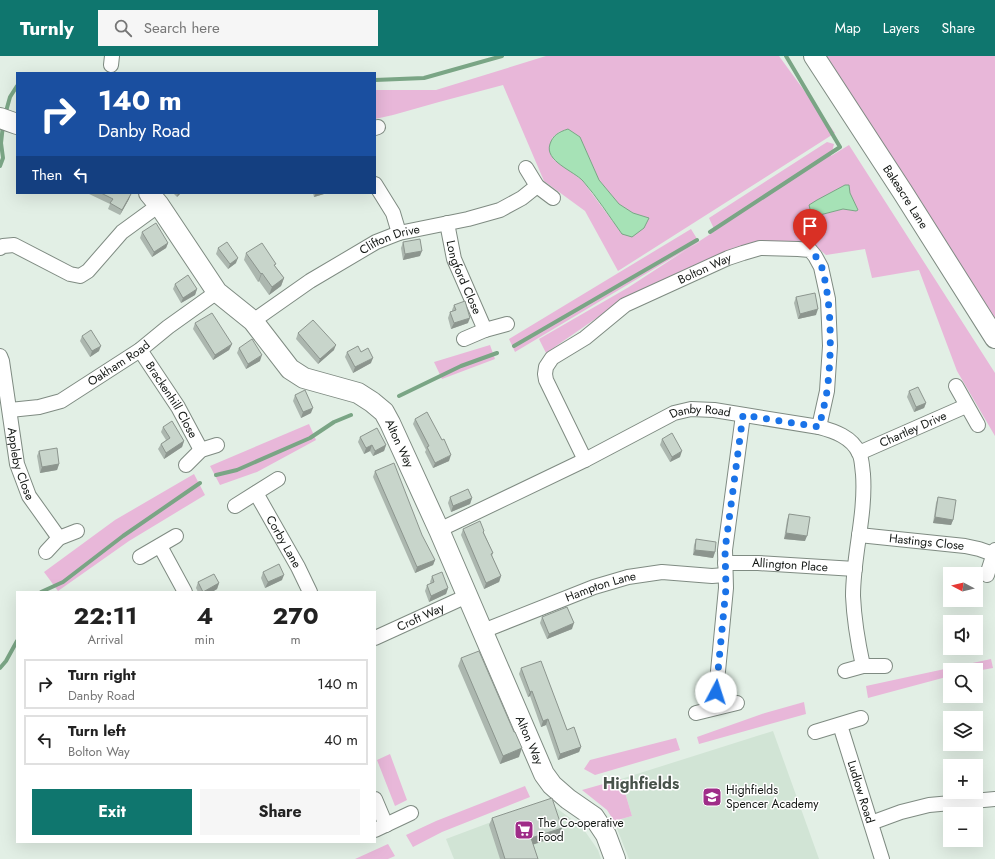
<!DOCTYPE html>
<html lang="en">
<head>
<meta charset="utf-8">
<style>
  body { margin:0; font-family:Jost,sans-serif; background:#f6f6f6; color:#222; height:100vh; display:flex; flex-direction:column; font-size:15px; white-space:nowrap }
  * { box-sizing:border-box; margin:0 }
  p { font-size:13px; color:#767676 }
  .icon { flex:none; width:22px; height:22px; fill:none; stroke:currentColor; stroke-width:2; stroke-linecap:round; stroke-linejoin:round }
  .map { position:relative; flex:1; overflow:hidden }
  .panel { position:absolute; left:16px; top:535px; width:360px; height:252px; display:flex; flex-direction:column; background:#fff; border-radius:0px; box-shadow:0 4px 16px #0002 }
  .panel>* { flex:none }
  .guide { position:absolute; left:16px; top:16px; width:360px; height:122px; border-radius:0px; box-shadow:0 4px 16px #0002; background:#1a4fa0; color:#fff; overflow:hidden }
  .needle { width:26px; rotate:277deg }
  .controls { position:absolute; left:943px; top:511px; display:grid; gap:8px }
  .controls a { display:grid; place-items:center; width:40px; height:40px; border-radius:0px; background:#fff; box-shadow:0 4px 16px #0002; font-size:20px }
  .pin { position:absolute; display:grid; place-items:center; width:34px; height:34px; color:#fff; margin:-41px -17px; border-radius:50% 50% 50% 0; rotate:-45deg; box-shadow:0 0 4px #0007 }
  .pin .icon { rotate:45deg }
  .me { position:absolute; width:44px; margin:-22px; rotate:5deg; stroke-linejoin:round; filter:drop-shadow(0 0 3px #0008) }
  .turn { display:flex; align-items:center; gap:14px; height:84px; padding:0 16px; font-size:18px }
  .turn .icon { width:52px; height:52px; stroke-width:2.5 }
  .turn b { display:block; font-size:28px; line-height:34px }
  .then { display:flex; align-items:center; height:38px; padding:0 16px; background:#0003; gap:8px; font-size:15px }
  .eta { display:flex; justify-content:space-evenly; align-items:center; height:68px; text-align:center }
  .eta b { font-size:24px; font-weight:700; line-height:28px }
  .primary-button { display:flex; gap:8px; margin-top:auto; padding:8px 16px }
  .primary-button a { flex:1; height:46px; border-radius:0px; background:#0f766e; color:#fff; font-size:16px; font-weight:700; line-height:46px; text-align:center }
  .primary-button a+a { background:#f6f6f6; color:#222 }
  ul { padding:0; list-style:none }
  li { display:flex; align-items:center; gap:12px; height:50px; margin:0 8px 6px; padding:0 8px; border:2px solid #e0e0e0; border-radius:0px }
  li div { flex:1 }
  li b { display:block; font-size:15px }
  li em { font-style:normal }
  header { display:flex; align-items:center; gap:24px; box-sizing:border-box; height:56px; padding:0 20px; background:#0f766e; color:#fff }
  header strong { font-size:19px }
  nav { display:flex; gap:22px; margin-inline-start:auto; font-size:14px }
  .search { width:280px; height:36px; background:#f6f6f6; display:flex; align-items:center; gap:10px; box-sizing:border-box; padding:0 14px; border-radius:0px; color:#767676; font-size:15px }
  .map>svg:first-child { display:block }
</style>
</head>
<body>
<header>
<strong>Turnly</strong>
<div class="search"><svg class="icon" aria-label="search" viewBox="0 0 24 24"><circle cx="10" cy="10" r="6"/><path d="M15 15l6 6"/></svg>Search here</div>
<nav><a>Map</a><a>Layers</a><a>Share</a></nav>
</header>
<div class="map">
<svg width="995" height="803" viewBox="0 0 995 803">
  <rect width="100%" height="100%" fill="#e2efe5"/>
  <path fill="#d1e4d5" d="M773 675 819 803H629L614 765 632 760 621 723Z
    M547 745 582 771 598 794 601 803H454L446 783Z"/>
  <path fill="#e8b7d9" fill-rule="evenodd" d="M546 0H779L835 77 618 215 585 155 544 125 503 29 439 46 393 59 375 63V34H436ZM568 73 580 81 599 124 619 148 633 157 649 162 622 178 582 124 553 103 552 82 559 76Z
    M814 0H995V281Z
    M827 86 834 88 831 100 849 89 995 317V380L957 315 919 214 872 222 865 193 826 199 812 187 757 186 733 192 624 243 546 297 539 283 629 231 715 175 709 162ZM845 129 858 154 856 155 843 153 813 161 809 150Z
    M691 173 699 186 515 296 509 283Z
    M490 289 495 303 442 323 434 306Z
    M309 368 316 384 257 416 220 429 210 410Z
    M194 418 205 439 129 485 58 535 44 516 115 464Z
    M991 603 993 612 976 615V614H950V620L868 642 866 630Z
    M804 646 806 658 699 688 697 681 765 657Z
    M676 682 680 694 595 719 584 713 590 704Z
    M390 698 407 744 395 750 377 704Z
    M621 723 632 760 614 765 607 754 582 734Z
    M525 730 530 741 442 776 413 791 406 779 436 765Z
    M388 788 395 800 388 803H355Z"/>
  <path fill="#a6e2b6" stroke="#7aa585" d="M568 73 580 81 599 124 619 148 633 157 649 162 644 172 632 181 622 178C609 160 597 141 583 125 574 115 544 105 550 88 553 79 559 76 568 73Z
    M845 129H849L850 137 858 154 856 155 843 153 812 161 809 149 817 144Z"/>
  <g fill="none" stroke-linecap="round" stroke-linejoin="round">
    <path stroke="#7aa585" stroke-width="4" d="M375 24 424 22 502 0
      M5 59 10 41 17 30
      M0 110 3 102 1 87 3 69
      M710 176 840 91 786 0
      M514 290 697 184
      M399 340 461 310 497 297
      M216 419 237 414 310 382 334 366 351 359
      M41 536 63 526 123 480 200 427
      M0 612 6 605 17 585"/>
    <g stroke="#7f8b82" stroke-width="16">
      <g id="street">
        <path d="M111 9 112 0"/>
        <path d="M375 72 378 71"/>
        <path d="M526 112 537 130 553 142"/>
        <path d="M375 128 393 157 399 177"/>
        <path id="s1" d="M447 167 454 203 485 274"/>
        <path d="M0 192 3 190 14 189 70 218 80 220 88 215 122 176 159 149"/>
        <path id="s2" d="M253 265 310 225 376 186 399 177 468 163 500 154 522 142 537 130"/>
        <path d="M464 283 485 274 507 268"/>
        <path id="s3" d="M140 294 178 351 201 394"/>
        <path id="s4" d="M0 300 2 305 17 408 29 440 59 482"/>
        <path d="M956 330 978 369"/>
        <path id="s5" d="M10 354 39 351 61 345 140 294 168 271 217 236"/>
        <path id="s6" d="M859 397 966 350"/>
        <path id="s7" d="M585 404 546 324 545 318 546 311 552 302 585 282 625 249 728 202 743 197 760 192 798 193 810 194 815 200 821 211 828 243 830 290 827 335 819 371"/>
        <path d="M186 409 201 394 217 389"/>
        <path id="s8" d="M256 437 298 511 310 536"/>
        <path d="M235 450 278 423"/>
        <path id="s9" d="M439 474 585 404 674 357 691 353 714 354 819 371C834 375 852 381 859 397 862 402 862 411 863 418 866 459 853 499 853 540 854 563 858 587 863 610"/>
        <path id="s10" d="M859 479 965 490 979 493 993 498"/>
        <path d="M160 490 185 536"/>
        <path d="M46 496 59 482 77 475"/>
        <path d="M140 501 176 480"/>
        <path id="s11" d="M725 507H758L855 513"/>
        <path d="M987 519 995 494"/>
        <path id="s12" d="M483 575 594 531 628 521 662 516 712 520 725 519"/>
        <path id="s13" d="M375 582 467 540"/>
        <path d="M845 615 863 610H885"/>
        <path d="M718 651 716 636 726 532 725 494 743 359"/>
        <path d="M696 657 737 647"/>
        <path id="s14" d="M840 669 882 803"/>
        <path d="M815 676 861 662"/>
        <path d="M375 743 386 769"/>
        <path d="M871 767 901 756 929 749 995 743"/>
        <path d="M375 774 411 757"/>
      </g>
    </g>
    <g stroke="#7f8b82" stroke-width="22">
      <g id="secondary">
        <path id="s15" d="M814 0 902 135 995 282"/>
        <path d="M0 62 17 68"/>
        <path id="s16" d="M149 137 159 149 217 236 253 265 290 313 304 322 358 337 372 346 384 356 390 367 439 474 544 718 552 729 568 743 594 761 606 779 615 803"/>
      </g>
    </g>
    <use href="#street" stroke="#fff" stroke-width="14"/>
    <use href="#secondary" stroke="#fff" stroke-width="20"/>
  </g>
  <path fill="#acb7af" d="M87 137H130L129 143 120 159 108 153 110 148Z
    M173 137H181L177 141Z
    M313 137H324V138L314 141Z
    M142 176 168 187 166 192 152 201 140 182Z
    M403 186 420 200 403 204 401 192Z
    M218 192 236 207 228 213 216 198Z
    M246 197 275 210 284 222 281 230 269 239 259 225 258 226 244 204Z
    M175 228 197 233 195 239 181 247 173 233Z
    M796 241 816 259 798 263 794 247Z
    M454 249 468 267 451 273 448 262 450 256 452 255V254Z
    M195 267 232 288 229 294 213 304 193 273Z
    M298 277 334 294 318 308 296 283Z
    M82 280 99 295 90 301 80 285Z
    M239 292 260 305 246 313 237 297Z
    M347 296H361L371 307 353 317 345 301Z
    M909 335 926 347 924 352 914 356 907 341Z
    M295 339 311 357 301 362 293 345Z
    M415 363 449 405 433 412 425 396 426 394 413 368Z
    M163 371 184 385 182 391 164 403 158 393 161 388 166 384 161 376Z
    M360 381 386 389 384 395 373 400 370 395 364 398 358 386Z
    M662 383 680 401 670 406 660 389Z
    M39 395 59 408 57 414 40 417 37 400Z
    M375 415 435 504 433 509 415 517 373 421Z
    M450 441 472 442 470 448 451 456 448 447Z
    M938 441 953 464 951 469 933 467 936 447Z
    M789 458 805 485 784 483 787 464Z
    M463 473 484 475V477L493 497 492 500 501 520 499 526 484 533 461 479Z
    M696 483 715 496 713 502 693 499 694 489Z
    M263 516 282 524 265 532 261 522Z
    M432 520 448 532 446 538 429 546 425 535 427 529 431 528 430 526Z
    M198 526 219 527 217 533 212 536H198L196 532Z
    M542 561 572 573 547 583 540 567Z
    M461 602 519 701 500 708 458 610Z
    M521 612 567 674 581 691 579 696 558 704 546 669 541 671 530 640 528 641 519 618Z
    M492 762 559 780 533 788 538 803H500L489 769Z"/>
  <path fill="#8c958e" d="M178 137H181L177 141Z
    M316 137H324V138L314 141Z
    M131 138 129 143 120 159 122 154Z
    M168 187 166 192 152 201 154 196Z
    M422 195 420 200 403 204 405 198Z
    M238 202 236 207 228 213 230 208Z
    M262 217 259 225 258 226 261 218Z
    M284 222 281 230 269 239 272 231Z
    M197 233 195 239 181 247 183 242Z
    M818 253 816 259 798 263 800 258Z
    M470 262 468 267 451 273 454 267Z
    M232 288 229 294 213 304 215 299Z
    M336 289 334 294 318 308 320 303Z
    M101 290 99 295 90 301 92 295Z
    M262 299 260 305 246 313 248 308Z
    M373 302 371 307 353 317 355 311Z
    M926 347 924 352 914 356 916 351Z
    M313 352 311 357 301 362 303 356Z
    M184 385 182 391 164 403 166 397Z
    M372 389 370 395 364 398 366 392Z
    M386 389 384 395 373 400 375 395Z
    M682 395 680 401 670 406 672 401Z
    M451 399 449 405 433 412 435 407Z
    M59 408 57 414 40 417 42 411Z
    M472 442 470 448 451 456 453 450Z
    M935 461 953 464 951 469 933 467Z
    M786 477 807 480 805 485 784 483Z
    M695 494 715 496 713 502 693 499Z
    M435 504 433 509 415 517 417 511Z
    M284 519 282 524 265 532 268 526Z
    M501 520 499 526 484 533 486 527Z
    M219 527 217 533 212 536H203Z
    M448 532 446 538 429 546 431 540Z
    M574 567 572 573 547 583 549 578Z
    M532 635 530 640 528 641 530 636Z
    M548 663 546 669 541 671 543 665Z
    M581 691 579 696 558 704 560 698Z
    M522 692 519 701 500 708 503 700Z
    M562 772 559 780 529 790 531 782Z"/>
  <path fill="#c8d5cb" stroke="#8c958e" d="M101 137H130L131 138 122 154 110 147 113 143Z
    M156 167 168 187 154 196 142 176Z
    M420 183 422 195 405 198 403 186Z
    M227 186 238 202 230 208 218 192Z
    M262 187 276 208 274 209 284 222 272 231 262 217 261 218 246 197Z
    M188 219 197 233 183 242 175 228Z
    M815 237 818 253 800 258 796 241Z
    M465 245 470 262 454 267 450 256 456 254 454 249Z
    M212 257 232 288 215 299 195 267Z
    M313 264 336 289 320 303 298 277Z
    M91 274 101 290 92 295 82 280Z
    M252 283 262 299 248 308 239 292Z
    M358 290 361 296 368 292 373 302 355 311 347 296Z
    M918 331 926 347 916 351 909 335Z
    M305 334 313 352 303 356 295 339Z
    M427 356 442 384 444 383 451 399 435 407 427 391 429 390 415 363Z
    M172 365 184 385 166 397 161 388 170 382 163 371Z
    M377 372 386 389 375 395 372 389 366 392 360 381Z
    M672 377 682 395 672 401 662 383Z
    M57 392 59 408 42 411 39 395Z
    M394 407 422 479 435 504 417 511 375 415Z
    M468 433 472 442 453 450 450 441Z
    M938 441 956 444 953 464 935 461Z
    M789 458 810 461 807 480 786 477Z
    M480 465 484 475 483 476 493 497 491 498 501 520 486 527 463 473Z
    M696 483 716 486 715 496 695 494Z
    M279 508 284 519 268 526 263 516Z
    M442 516 448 532 431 540 427 529 434 526 432 520Z
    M214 518 219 527 203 536 198 526Z
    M567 551 574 567 549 578 542 561Z
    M479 595 514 676H515L522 692 503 700 461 602Z
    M541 605 567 674 574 671 581 691 560 698 548 663 543 665 532 635 530 636 521 612Z
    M552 742 562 772 531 782 538 803H505L492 762Z"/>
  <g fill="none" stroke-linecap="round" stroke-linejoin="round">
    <path stroke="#1a73e8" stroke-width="7" stroke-dasharray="0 12.6" d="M716 636 726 532 725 494 743 359 819 371C822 359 825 347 827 335 832 298 832 248 822 212 820 205 815 199 810 194"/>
  </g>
  <defs>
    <g id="school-square" transform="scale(1)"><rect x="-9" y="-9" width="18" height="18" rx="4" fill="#9f2c88" stroke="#fff"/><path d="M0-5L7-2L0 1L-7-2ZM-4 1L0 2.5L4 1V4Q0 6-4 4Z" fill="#fff"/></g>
    <g id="supermarket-square" transform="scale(1)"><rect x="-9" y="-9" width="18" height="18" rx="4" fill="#9f2c88" stroke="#fff"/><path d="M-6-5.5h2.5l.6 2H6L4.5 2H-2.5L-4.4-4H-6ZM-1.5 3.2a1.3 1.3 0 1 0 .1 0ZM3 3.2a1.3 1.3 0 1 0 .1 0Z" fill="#fff"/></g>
  </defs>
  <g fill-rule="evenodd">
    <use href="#school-square" x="712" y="741"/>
    <use href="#supermarket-square" x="524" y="774"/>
  </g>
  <g text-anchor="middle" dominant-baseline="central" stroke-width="3" stroke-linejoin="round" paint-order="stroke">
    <g font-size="12" fill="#121613" stroke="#fff">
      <text stroke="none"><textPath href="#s15" startOffset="168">Bakeacre Lane</textPath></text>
      <text stroke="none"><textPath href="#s2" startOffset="160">Clifton Drive</textPath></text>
      <text stroke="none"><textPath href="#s7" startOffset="291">Bolton Way</textPath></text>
      <text stroke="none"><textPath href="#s1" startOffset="57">Longford Close</textPath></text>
      <text stroke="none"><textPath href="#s5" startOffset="121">Oakham Road</textPath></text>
      <text stroke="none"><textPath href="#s3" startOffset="59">Brackenhill Close</textPath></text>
      <text stroke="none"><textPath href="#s9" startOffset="289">Danby Road</textPath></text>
      <text stroke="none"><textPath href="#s6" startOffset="59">Chartley Drive</textPath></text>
      <text stroke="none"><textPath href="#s16" startOffset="367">Alton Way</textPath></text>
      <text stroke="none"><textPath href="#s4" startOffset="110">Appleby Close</textPath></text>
      <text stroke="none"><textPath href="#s8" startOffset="56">Corby Lane</textPath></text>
      <text stroke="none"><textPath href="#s10" startOffset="68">Hastings Close</textPath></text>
      <text stroke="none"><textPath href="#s11" startOffset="65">Allington Place</textPath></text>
      <text stroke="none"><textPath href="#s12" startOffset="126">Hampton Lane</textPath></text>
      <text stroke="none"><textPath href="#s13" startOffset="50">Croft Way</textPath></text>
      <text stroke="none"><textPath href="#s16" startOffset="691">Alton Way</textPath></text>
      <text stroke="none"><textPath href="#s14" startOffset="70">Ludlow Road</textPath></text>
    </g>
    <g font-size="12" fill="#121613" stroke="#fff" text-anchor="start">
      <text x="726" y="734">Highfields<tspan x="726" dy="14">Spencer Academy</tspan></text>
      <text x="538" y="767">The Co-operative<tspan x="538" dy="14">Food</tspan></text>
    </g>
    <g font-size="16" font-weight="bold" fill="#48534b" stroke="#fff">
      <text x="641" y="727">Highfields</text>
    </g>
  </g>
</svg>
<div class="controls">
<a><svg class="needle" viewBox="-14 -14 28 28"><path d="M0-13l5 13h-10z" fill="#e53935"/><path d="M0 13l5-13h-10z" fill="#767676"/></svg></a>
<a><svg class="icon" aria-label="sound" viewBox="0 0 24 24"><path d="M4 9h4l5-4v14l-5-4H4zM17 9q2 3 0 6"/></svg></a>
<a><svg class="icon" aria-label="search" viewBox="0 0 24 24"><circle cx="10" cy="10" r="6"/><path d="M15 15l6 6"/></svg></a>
<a><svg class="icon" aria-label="layers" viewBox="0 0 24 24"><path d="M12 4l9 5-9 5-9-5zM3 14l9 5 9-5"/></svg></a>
<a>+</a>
<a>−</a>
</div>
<div class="pin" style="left:810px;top:194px;background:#d93025"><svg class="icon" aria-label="arrive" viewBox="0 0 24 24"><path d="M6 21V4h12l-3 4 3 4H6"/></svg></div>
<svg class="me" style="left:716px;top:636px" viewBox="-20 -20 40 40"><circle r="19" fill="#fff"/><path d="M0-13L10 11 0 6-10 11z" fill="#1a73e8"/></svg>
<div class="guide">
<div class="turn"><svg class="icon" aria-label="right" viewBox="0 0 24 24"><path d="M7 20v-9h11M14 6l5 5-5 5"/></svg><div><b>140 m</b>Danby Road</div></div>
<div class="then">Then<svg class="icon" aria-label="left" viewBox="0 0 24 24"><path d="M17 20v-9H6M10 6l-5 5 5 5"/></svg></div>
</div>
<section class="panel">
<div class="eta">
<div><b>22:11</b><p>Arrival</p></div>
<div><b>4</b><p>min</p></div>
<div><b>270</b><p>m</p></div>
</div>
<ul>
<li><svg class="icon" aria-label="right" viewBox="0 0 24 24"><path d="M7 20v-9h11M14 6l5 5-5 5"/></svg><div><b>Turn right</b><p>Danby Road</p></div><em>140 m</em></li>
<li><svg class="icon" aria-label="left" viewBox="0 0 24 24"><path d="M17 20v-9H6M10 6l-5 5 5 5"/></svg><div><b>Turn left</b><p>Bolton Way</p></div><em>40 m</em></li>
</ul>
<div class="primary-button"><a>Exit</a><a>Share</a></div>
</section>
</div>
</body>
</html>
